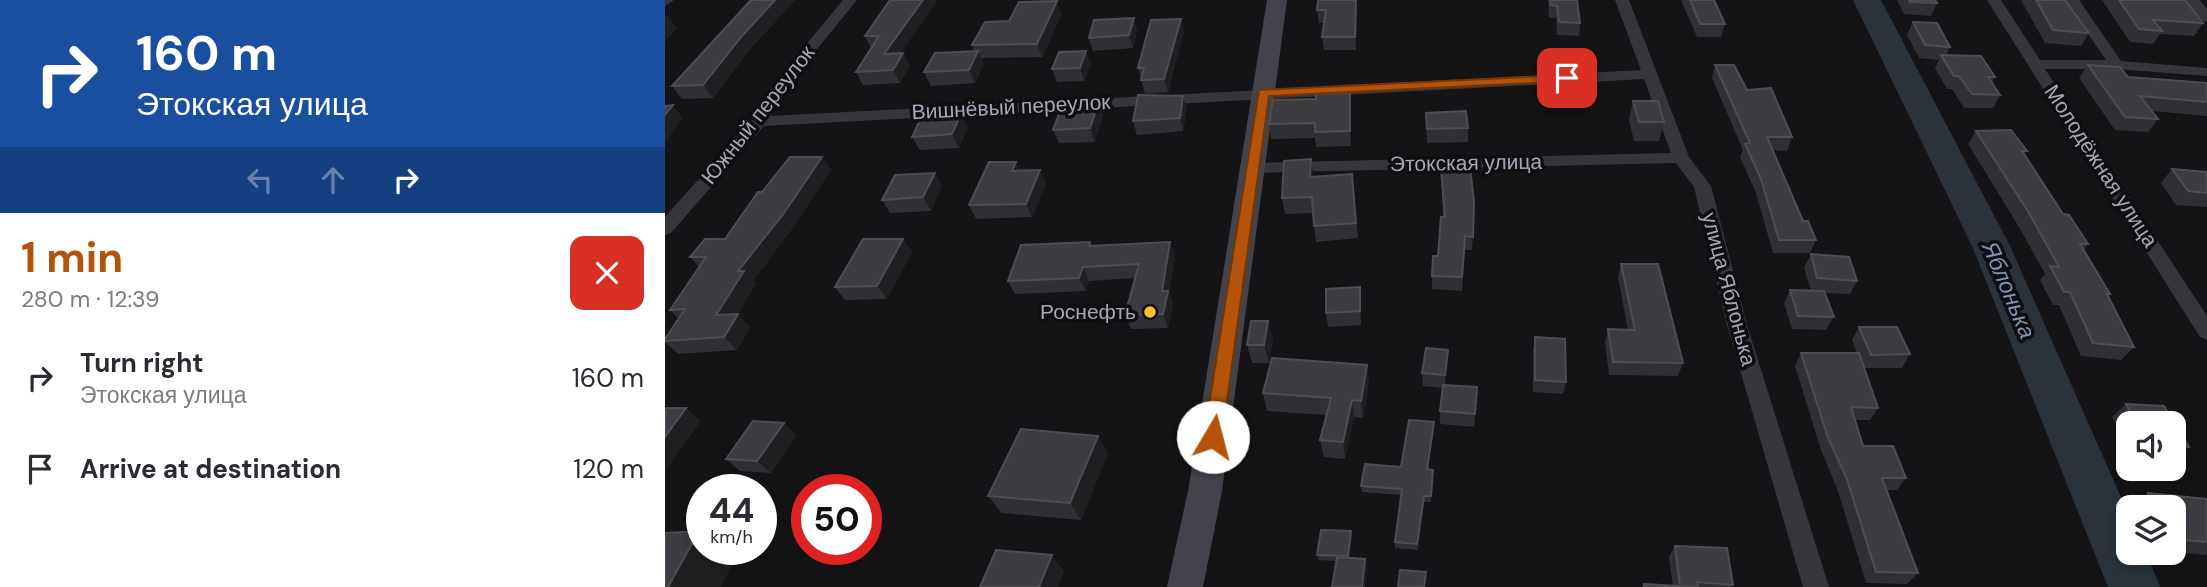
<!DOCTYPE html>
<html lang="en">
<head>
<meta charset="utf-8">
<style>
  body { margin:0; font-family:"DM Sans",sans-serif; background:#f2f2f3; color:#2b2b33; height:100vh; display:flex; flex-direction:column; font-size:26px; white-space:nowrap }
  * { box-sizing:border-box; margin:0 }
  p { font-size:23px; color:#7c7c81 }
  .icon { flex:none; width:38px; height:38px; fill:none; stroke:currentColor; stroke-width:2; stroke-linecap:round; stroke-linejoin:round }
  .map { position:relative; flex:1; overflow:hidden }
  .drawer { display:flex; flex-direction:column; background:#fff; width:665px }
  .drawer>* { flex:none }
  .banner { background:#1a4fa0; color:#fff; overflow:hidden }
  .fabs { position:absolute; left:1451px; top:411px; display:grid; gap:14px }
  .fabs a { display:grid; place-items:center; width:70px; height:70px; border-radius:14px; background:#fff; box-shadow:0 4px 10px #0003; font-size:35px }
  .speed { position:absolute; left:21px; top:474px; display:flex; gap:14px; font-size:35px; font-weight:700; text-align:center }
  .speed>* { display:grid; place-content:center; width:91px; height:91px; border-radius:50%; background:#fff; box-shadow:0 4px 10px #0003; line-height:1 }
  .speed small { font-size:18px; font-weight:400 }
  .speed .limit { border:10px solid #d22; background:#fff; color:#111 }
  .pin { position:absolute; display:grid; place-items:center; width:60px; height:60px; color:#fff; margin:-30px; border-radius:14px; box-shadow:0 4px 10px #0006 }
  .me { position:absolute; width:77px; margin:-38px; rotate:8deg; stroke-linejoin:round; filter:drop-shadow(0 0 5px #0008) }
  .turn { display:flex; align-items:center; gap:24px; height:147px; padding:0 21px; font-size:32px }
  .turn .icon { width:91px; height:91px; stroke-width:2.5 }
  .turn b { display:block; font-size:49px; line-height:60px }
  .lanes { display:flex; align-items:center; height:66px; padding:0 21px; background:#0003; justify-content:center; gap:35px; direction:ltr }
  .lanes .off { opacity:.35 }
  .round { display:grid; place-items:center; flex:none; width:74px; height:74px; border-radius:14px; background:#f2f2f3 }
  .head { display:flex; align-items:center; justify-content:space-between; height:119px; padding:0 21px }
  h1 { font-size:42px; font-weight:700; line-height:52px; color:#b45309 }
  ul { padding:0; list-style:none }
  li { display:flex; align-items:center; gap:21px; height:91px; padding:0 21px }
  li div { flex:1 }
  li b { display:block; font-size:26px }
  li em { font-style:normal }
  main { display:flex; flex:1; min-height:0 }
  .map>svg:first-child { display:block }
</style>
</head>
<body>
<main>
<section class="drawer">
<div class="banner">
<div class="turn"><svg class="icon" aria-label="right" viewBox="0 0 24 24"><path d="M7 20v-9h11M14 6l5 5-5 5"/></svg><div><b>160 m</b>Этокская улица</div></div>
<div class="lanes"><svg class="icon off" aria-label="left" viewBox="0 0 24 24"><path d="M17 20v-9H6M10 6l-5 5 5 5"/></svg><svg class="icon off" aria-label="ahead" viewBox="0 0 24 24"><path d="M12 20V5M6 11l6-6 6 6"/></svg><svg class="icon" aria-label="right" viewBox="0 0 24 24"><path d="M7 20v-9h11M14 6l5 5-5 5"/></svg></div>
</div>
<div class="head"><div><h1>1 min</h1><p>280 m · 12:39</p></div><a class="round" style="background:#d93025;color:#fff"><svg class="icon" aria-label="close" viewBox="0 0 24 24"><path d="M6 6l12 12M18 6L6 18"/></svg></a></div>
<ul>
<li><svg class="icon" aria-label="right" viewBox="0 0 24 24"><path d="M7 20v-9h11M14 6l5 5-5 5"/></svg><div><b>Turn right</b><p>Этокская улица</p></div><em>160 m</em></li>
<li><svg class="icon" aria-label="arrive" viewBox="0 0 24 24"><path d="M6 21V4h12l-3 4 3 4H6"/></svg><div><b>Arrive at destination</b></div><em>120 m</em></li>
</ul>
</section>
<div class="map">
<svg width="1542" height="587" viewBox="0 0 1542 587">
  <rect width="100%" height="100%" fill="#141416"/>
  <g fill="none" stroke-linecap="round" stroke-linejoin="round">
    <path fill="#2a323a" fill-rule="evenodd" d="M1188 0H1216L1345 246 1463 513V553H1481L1495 587H1443L1307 246Z"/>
    <path fill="#35353b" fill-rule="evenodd" d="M0 0H9L0 6Z
      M178 0H192L135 70 105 116 976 70 950 0H964L1024 157 1046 186 1082 325 1164 587H1138L1062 325 1029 187 1011 163 586 173 578 168 586 163 1006 153 979 79 99 126 6 233 0 235V217L88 118 124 65Z
      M1322 0H1336L1375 60H1441L1400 0H1414L1456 61 1542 68V76L1451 69H1380L1542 316V340L1535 337Z
      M1521 0H1535L1542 9V22L1537 21Z"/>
    <path fill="#43444b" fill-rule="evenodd" d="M602 0H622L557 491 538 587H502L523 491Z"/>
  </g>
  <path fill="#303034" d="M86 0H130L85 49 48 98 17 99 7 86Z
    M225 0 236 53H238L245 66 235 83 198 85 191 72 206 48 200 36Z
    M653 0 692 12 691 50H659L657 37 659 23H654L652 10Z
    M883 0H912L915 23 914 36 892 35 891 18H884Z
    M1016 0H1049L1060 24 1056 37H1032Z
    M1232 0H1270L1272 3 1266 16 1239 14Z
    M1356 0H1400L1424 33 1416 46 1380 43Z
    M1437 0H1520L1538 23 1529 36 1495 34 1488 44 1465 42Z
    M397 14 377 57 316 58 319 64 310 83 266 86 259 72 309 51 307 45 344 21Z
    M469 18 472 31 468 48 428 51 424 38Z
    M1248 22 1285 47 1281 55 1330 77 1327 82 1335 95 1328 108H1299L1287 89H1282L1270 68 1274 60 1254 58 1242 35Z
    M519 31 503 92 480 94 473 68Z
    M421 51 426 64 419 81 392 82 387 69Z
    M1050 65 1082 90 1127 137 1122 151 1108 150 1138 221 1151 240 1145 253H1108L1091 193 1075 157 1078 150 1047 78Z
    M1423 65 1463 77 1542 83V116L1487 111 1493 119 1483 132 1450 130 1414 78Z
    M685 93 686 108V146L651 147 650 138 606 139 604 124 651 99Z
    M968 101 999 122 994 141H969L964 120Z
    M434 102 438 115 430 142 394 143 388 130Z
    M522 109 518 131 472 135 468 121Z
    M761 113 803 128V142L762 143Z
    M296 114 303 127 294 148 255 150 247 137Z
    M1311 131 1362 151 1359 154 1398 214 1423 244 1419 250 1445 294 1443 297 1469 347 1456 360 1416 356 1394 305H1388L1375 280 1380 274 1354 227 1303 144Z
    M157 157 166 170 129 226 88 281 91 284 72 314 85 327 72 350 13 354 0 342V339L14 319 5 310 34 267 25 257 60 239 97 192Z
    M351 162 355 171 375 170 381 184 367 217 311 219 304 205Z
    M776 169 808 237 807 250H800L797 291 767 289V276L773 256 778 217Z
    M1507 169 1542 172V207L1511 205 1496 183Z
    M270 173 277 186 266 211 225 213 217 200Z
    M687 174 693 238 651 242 648 213 620 214 617 198 648 177Z
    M238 239 247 252 222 299 180 300 170 287Z
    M425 242 427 246 505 242 510 256 504 292 508 304 503 328 466 329 460 315 470 278 424 281 421 291 350 294 343 281Z
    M1146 254 1192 281 1185 294 1159 293 1169 317 1161 330 1127 329 1119 303 1125 290 1146 291 1139 268Z
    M956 264 1018 363 1013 376 944 375 940 342 943 329 963 330 953 277Z
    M696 301V325L663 327 661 313Z
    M603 321 608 340 604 363H587L582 345Z
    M1194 327 1245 354 1237 368H1199L1213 408 1205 420H1190L1198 446 1241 478 1232 490H1221L1253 573 1242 584 1201 583 1173 491 1156 450 1130 366 1136 353H1192L1187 340Z
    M870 337 901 382 898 394 868 392V350Z
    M783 350V363L780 385 812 387 809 427 775 424V411L778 388 758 386 757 373Z
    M702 365 704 382 698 418 689 417 680 459 659 457 655 440 662 415 602 411 598 393Z
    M1461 404 1508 424H1463V445L1447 417Z
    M119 423 131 436 106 473 75 471 61 459Z
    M769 429 763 469 768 470 766 502H759L753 550 730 548V542L736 495 697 492 696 486 736 467Z
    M433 436 443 453 416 520 337 513 323 496Z
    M1508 446 1524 447 1509 460Z
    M1483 493 1542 499V555L1508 552V508H1469L1468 505Z
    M687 537 684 558 702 570 671 561 654 560 652 555Z
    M1010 546 1068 585 1066 587H977L979 584 1008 586 1004 557Z"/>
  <path fill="#1f1f22" d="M110 0H130L85 49 48 98 38 85 77 36Z
    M258 0H273L226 67 219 54Z
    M691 0 692 12 691 50 690 37Z
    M392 1 397 14 377 57 372 44Z
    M2 15 12 28 0 41V18Z
    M469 18 472 31 468 48 464 35Z
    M516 19 519 31 503 92 499 79Z
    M313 51 319 64 310 83 304 70Z
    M421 51 426 64 419 81 415 68Z
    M238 53 245 66 235 83 228 70Z
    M685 93 686 108V146L685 131Z
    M518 96 522 109 518 131 515 118Z
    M434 102 438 115 430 142 425 128Z
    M8 105 18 118 0 143V115Z
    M296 114 303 127 294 148 287 134Z
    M157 157 166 170 129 226 88 281 91 284 64 329 51 315 73 271Z
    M646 159 648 175V193L645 177Z
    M351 162 357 175 347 171Z
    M375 170 381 184 367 217 361 204Z
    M270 173 277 186 266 211 258 197Z
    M238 239 247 252 222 299 212 286Z
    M505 242 510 256 504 292 508 304 503 328 498 314 497 291Z
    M418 267 424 281 421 291 414 278Z
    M695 287 696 301V325L695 311Z
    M73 314 85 327 72 350 59 337Z
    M603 321 608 340 604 363 599 345Z
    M783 350V363L780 388V375Z
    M702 365 704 382 698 418 696 401Z
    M687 400 689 417 680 459 678 442Z
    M21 408 36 421 1 470 0 437Z
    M769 422V429L762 475V469Z
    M119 423 131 436 106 473 92 461Z
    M433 436 443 453 416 520 405 503Z
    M759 496V502L753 550 752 544Z
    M34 531 37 533V550H60L71 558 56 587H3Z
    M686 531 687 537 684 562 683 556Z
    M387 555 399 571 393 587H374Z
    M700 559 702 570 700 587H697Z"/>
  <path fill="#3c3d42" stroke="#4d4e54" stroke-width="2" d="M86 0H110L77 36 38 85 7 86Z
    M225 0H258L219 54 238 53 228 70 191 72 214 36H200Z
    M653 0H691L690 37H657L661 10H652Z
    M885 0H912L915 23 894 22 892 6 886 5Z
    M1025 0H1049L1060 24H1035Z
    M1244 0H1270L1272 3 1245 2Z
    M1371 0H1400L1424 33 1388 30Z
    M1454 0H1520L1538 23 1488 20 1497 31 1474 29Z
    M392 1 372 44 307 45 320 22 344 21 354 2Z
    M469 18 464 35 424 38 429 20Z
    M516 19 499 79 476 80 479 68H473L486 20Z
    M1248 22 1272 23 1285 47 1260 45Z
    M313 51 304 70 259 72 270 53Z
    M421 51 415 68 387 69 394 52Z
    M1276 55 1316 56 1330 77H1323L1335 95 1307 94 1294 76H1289Z
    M1050 65H1069L1082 90 1106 88 1127 137H1102L1138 221H1143L1151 240H1114L1096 179 1080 144 1085 143Z
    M1423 65 1455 67 1463 77 1542 83V102L1475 96 1493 119 1460 117Z
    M685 93V131L650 132V123L604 124 608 100 651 99V94Z
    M473 95 518 96 515 118 468 121Z
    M968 101H993L999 122H974Z
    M434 102 425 128 388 130 398 103Z
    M8 105 0 115V106Z
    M801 111 803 128 762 129 761 113Z
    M296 114 287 134 247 137 257 116Z
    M1346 130 1362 151H1357L1398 214 1404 215 1423 244H1415L1445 294H1442L1469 347 1428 343 1405 292H1399L1385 266 1394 267 1364 213 1311 131Z
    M125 157H157L119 213 73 271H79L51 315 73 314 59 337 0 341V339L20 309 5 310 41 257H25L40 239H60L93 192H97Z
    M646 159 645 177 687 174 691 223 649 226 647 197 617 198 619 161Z
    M324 162H351L347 171 375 170 361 204 304 205Z
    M805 168 809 201 808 237 800 236 797 277 767 276 768 256H773L776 217H780L776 169Z
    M1507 169 1542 172V193L1523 191Z
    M270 173 258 197 217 200 230 175Z
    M198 239H238L212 286 170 287Z
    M425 242 424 246 505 242 497 291H503L498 314 460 315 474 264 418 267 414 278 343 281 356 245Z
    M1146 254 1184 257 1192 281 1152 278Z
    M956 264H993L1018 363 948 362 943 329 970 330Z
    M695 287V311L661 313V289Z
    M1125 290 1159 291 1169 317 1133 316Z
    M586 321H603L599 345H582Z
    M1194 327H1232L1245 354 1206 355Z
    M870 337 900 339 901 382 870 380Z
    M761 348 783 350 780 375 757 373Z
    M1136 353H1194L1213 408 1186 407 1198 446H1228L1241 478H1217L1253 573 1211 572 1182 479 1163 438Z
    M607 358 702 365 696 401 687 400 678 442 655 440 666 398 598 393Z
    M778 385 812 387 810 414 775 411Z
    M1461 404 1499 406 1524 447 1508 446V424H1472Z
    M0 408H21L0 437Z
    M744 420 769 422 762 469 768 470 766 496H759L752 544 730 542 737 489 696 486 700 464 736 467Z
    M88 421 119 423 92 461 61 459Z
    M356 429 433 436 405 503 323 496Z
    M1483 493 1542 499V542L1508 539V508H1490Z
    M656 530 686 531 683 556 652 555Z
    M34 531 3 587H0V533Z
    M1010 546 1062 548 1068 585 1032 582 1033 587H979V584L1015 586Z
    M331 550 387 555 374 587H315Z
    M672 557 700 559 697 587H667Z
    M735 570 761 572 759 587H733Z"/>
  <path fill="#b45309" stroke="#753606" stroke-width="2" d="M902 75 908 78 907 81 604 96 557 437 554 443 548 445 541 443 539 437 594 90Z"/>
  <circle fill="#f9c029" stroke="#0f0f11" stroke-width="2.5" cx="485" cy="312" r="7"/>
  <g text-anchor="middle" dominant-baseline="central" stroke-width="7" stroke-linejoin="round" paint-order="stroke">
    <g font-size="21" fill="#a5a9b7" stroke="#0f0f11">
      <text transform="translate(346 107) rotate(-3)">Вишнёвый переулок</text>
      <text transform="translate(93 115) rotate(-52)">Южный переулок</text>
      <text transform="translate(801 163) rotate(-1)">Этокская улица</text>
      <text transform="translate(1436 166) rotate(57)">Молодёжная улица</text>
      <text transform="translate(1064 289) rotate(75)">улица Яблонька</text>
    </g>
    <g font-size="21" fill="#a5a9b7" stroke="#0f0f11" text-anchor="end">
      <text x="471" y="312">Роснефть</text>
    </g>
    <g font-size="23" font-style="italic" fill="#7b95b3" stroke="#0f0f11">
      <text transform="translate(1344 290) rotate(67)">Яблонька</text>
    </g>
  </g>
</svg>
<div class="fabs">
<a><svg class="icon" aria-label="sound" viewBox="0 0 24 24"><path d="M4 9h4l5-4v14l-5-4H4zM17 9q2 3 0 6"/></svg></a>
<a><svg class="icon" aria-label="layers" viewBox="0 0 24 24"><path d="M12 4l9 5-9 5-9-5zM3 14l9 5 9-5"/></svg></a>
</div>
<div class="speed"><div>44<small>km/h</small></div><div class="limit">50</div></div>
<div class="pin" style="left:902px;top:78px;background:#d93025"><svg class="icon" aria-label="arrive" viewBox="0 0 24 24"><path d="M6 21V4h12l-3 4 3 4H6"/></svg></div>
<svg class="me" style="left:548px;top:437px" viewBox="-20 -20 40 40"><circle r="19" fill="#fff"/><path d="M0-13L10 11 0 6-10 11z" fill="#b45309"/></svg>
</div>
</main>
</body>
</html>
